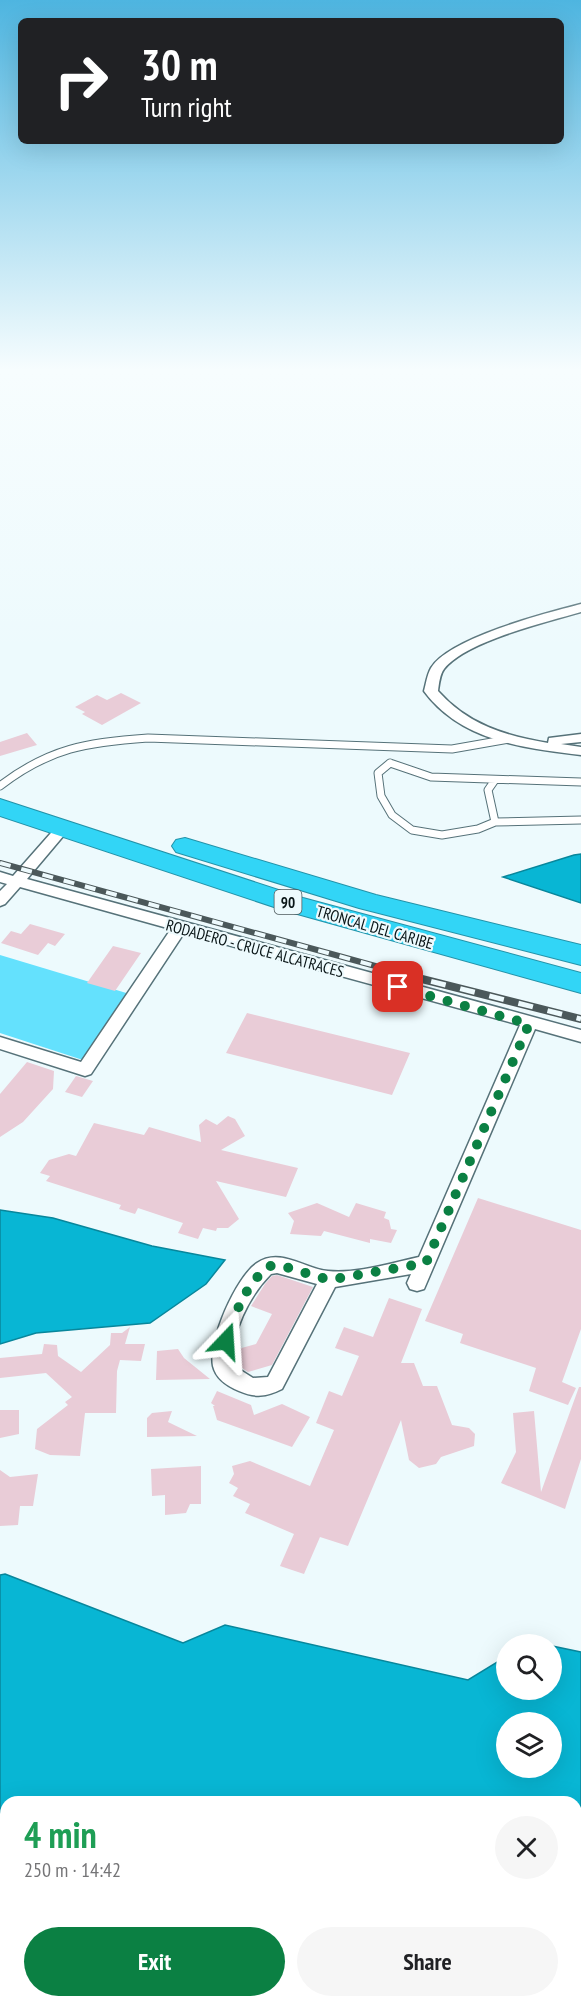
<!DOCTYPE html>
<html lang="en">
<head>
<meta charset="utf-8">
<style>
  body { margin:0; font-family:"PT Sans Narrow",sans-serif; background:#f6f6f6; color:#202124; height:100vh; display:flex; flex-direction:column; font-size:22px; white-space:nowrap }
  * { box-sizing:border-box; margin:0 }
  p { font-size:20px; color:#757577 }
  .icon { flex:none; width:33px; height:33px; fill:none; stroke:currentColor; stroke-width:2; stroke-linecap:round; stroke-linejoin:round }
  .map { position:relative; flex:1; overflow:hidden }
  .sheet { position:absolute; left:0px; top:1796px; width:582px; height:212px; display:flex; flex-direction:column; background:#fff; border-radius:18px 18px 0 0; box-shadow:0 6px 24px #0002 }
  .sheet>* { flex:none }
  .banner { position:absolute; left:18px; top:18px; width:546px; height:126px; border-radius:9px; box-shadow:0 6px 24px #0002; background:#202124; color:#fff; overflow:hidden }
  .buttons { position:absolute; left:496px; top:1634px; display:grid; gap:12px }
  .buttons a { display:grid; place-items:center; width:66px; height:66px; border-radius:50%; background:#fff; box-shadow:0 6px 24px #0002; font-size:30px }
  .pin { position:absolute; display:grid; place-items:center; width:51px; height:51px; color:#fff; margin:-26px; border-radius:12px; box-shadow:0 3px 9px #0006 }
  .me { position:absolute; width:66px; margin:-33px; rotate:20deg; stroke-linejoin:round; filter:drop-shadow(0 0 4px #0008) }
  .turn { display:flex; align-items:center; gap:21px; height:126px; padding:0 24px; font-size:27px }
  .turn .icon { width:78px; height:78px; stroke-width:2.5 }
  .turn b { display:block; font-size:42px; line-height:51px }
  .round { display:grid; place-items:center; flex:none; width:63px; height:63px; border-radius:32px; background:#f6f6f6 }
  .summary { display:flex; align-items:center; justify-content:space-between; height:102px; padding:0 24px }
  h1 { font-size:36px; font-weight:600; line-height:45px; color:#1e9e55 }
  .primary-button { display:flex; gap:12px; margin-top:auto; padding:12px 24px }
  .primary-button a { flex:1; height:69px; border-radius:36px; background:#0b8043; color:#fff; font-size:24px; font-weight:600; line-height:69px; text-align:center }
  .primary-button a+a { background:#f6f6f6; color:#202124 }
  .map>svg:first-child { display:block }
</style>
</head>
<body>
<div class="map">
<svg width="581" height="2006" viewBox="0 0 581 2006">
  <rect width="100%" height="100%" fill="#edfafd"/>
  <path fill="#64e1fd" d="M0 955 133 995 89 1062 0 1033Z"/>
  <path fill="#08b6d4" stroke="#08869b" stroke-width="1.5" fill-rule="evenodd" d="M581 854V903L503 877 574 855Z
    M0 1210 53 1218 152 1246 225 1260 206 1284 150 1323 36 1333 0 1344Z
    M5 1574 183 1643 225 1625 468 1680 507 1656V1689H552V1646L581 1652V2006H0V1575ZM507 1722H552V1767H507ZM6 1802H576V2001H6Z"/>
  <path fill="#e9ccd7" d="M121 693 141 703 102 725 82 714 85 712 75 707 97 695 107 700Z
    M27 733 37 745 0 756V742Z
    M30 924 65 934 55 946 48 943 38 955 1 943 11 931 21 934Z
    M113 946 141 953 115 991 87 983Z
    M247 1013 410 1053 392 1095 226 1053Z
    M27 1062 54 1071 53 1089 23 1122 0 1137V1094Z
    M76 1076 93 1081 82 1097 65 1092Z
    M228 1116 235 1119 245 1136 221 1150 298 1168 286 1197 216 1181 239 1219 228 1228H217L216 1231 203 1228 198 1239 178 1233 183 1223 138 1208 135 1214 119 1209 121 1205 46 1181 50 1176 40 1173 49 1160 69 1154 76 1156 94 1123 144 1135 149 1127 201 1142 199 1125 206 1119 217 1125Z
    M478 1198 581 1230V1329L562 1382 576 1388 568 1405 529 1391 536 1368 460 1343 463 1334 425 1321Z
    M317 1203 349 1217 356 1203 386 1212 384 1218 389 1220 391 1229 397 1230 391 1243 370 1239V1243L324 1231 321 1236 290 1234 294 1221 288 1213Z
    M277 1275 313 1287 272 1365 248 1372 239 1366 236 1354 238 1349 256 1344 272 1314 251 1306 265 1284 272 1276Z
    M389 1298 422 1309 401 1363H414L423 1386H437L452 1425 469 1428 475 1434 474 1446 441 1457 436 1464 419 1468 409 1460 401 1420 348 1546 320 1537 304 1574 280 1566 294 1534 245 1513 250 1504 233 1496 238 1488 229 1483 234 1474 232 1466 250 1461 310 1486 334 1430 316 1423 329 1391 342 1396 359 1356 335 1348 344 1327 373 1337Z
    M130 1327 125 1344H145L141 1361 120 1360 117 1371 116 1413H85L80 1456 50 1455 35 1449 37 1429 68 1405 65 1402 72 1397 46 1373 0 1378V1358L42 1354 44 1344 57 1345 58 1356 81 1372 110 1345 111 1333H122Z
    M178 1349 184 1358 210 1379 156 1380 157 1351Z
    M579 1387H581V1459L565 1509 501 1483 516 1452 513 1413 534 1411 541 1492Z
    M217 1391 251 1405 254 1415 282 1404 310 1417 292 1447 217 1420 213 1406H215L211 1403Z
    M0 1410H19V1434L0 1438Z
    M172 1411 168 1422 197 1436 147 1437V1418L152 1413Z
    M201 1466V1504H190L186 1513 165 1515V1495L152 1496 151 1469Z
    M0 1470 10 1477 38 1474 33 1506H20L18 1525 0 1526Z"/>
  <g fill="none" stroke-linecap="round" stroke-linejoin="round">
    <g stroke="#567279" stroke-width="9">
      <path id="lane" d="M390 763 378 773 381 796 392 815 412 830 442 835 478 829 495 822 581 820
        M390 763 431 777 581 782
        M495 780 488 790 495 822
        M0 786C49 748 88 742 148 738L452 749 509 739"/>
    </g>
    <g stroke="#567279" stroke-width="3">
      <path id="street" d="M581 604V612C547 622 466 641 444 669 440 674 439 683 438 691 467 724 505 736 548 743L549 738 581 734V742L561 744 581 747V755C523 748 461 741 424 691 426 684 427 675 431 668 449 638 546 613 581 604Z
        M63 824 70 828 27 879 581 1030V1042L535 1029 424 1289 417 1291 410 1289 407 1283 411 1274 335 1287 282 1389C266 1397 255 1398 239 1391 227 1386 216 1379 213 1366 208 1341 236 1277 257 1263 280 1247 305 1269 328 1271 357 1274 391 1263 419 1257L520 1025 184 933 91 1074 85 1076 0 1049V1037L81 1062 171 929 20 887 5 904 0 906V891L7 884 0 882V872L13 876 58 825ZM277 1273 317 1284 268 1377 253 1378 234 1366C229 1334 250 1295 271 1274Z"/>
    </g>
    <g stroke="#2492a8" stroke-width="2">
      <path id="highway" d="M0 799 303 898 581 973V993L283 910 0 816Z
        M185 838 376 895 581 945V965L359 908 176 852 172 846 176 840Z"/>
    </g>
    <use href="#lane" stroke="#fff" stroke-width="7"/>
    <use href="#street" fill="#fff" fill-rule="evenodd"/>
    <use href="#highway" fill="#32d5f6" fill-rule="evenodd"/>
    <g stroke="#4b585a" stroke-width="6">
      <path id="rail-far1" d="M0 863 408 975"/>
    </g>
    <g stroke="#4b585a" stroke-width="8">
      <path id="rail" d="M402 974 581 1019"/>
    </g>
    <use href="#rail-far1" stroke="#edfafd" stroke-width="4" stroke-dasharray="11" stroke-linecap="butt"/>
    <use href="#rail" stroke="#edfafd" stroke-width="5" stroke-dasharray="15" stroke-linecap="butt"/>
  </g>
  <linearGradient id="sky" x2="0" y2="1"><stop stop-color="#4eb5e0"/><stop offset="0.57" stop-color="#f7fdfe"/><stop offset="1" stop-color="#f7fdfe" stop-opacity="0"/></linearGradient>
  <rect width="581" height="650" fill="url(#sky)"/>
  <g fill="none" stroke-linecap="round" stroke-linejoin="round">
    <path stroke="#0b8043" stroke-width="10" stroke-dasharray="0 18" d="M226 1341 242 1298 264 1268 274 1265 286 1267 329 1280 426 1263 529 1024 398 987"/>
  </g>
  <g text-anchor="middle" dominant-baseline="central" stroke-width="4.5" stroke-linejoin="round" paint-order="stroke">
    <rect fill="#edfafd" stroke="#4d5a5c" stroke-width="1.5" x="274.5" y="890" width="27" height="24" rx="4.5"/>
    <g font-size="15" font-weight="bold" fill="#091517">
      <text x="288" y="902">90</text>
    </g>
    <g font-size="16" fill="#091517" stroke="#edfafd">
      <text transform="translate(375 927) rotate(16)">TRONCAL DEL CARIBE</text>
      <text transform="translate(255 948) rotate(15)">RODADERO - CRUCE ALCATRACES</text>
    </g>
  </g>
</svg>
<div class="buttons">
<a><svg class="icon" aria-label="search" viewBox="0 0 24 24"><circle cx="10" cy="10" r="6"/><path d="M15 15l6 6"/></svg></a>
<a><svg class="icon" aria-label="layers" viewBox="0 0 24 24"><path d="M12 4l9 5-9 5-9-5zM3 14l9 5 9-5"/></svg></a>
</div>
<div class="pin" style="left:398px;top:987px;background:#d93025"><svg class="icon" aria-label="arrive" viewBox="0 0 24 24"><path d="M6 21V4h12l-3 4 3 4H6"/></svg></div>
<svg class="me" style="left:226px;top:1341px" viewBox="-20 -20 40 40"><path d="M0-17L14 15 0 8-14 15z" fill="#0b8043" stroke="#fff" stroke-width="4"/></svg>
<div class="banner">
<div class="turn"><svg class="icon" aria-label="right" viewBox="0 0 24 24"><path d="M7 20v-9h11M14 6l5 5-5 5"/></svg><div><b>30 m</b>Turn right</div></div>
</div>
<section class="sheet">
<div class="summary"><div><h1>4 min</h1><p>250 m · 14:42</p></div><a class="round"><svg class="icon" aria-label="close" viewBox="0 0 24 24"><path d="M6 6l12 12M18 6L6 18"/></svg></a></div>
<div class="primary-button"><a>Exit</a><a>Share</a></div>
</section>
</div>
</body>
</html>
